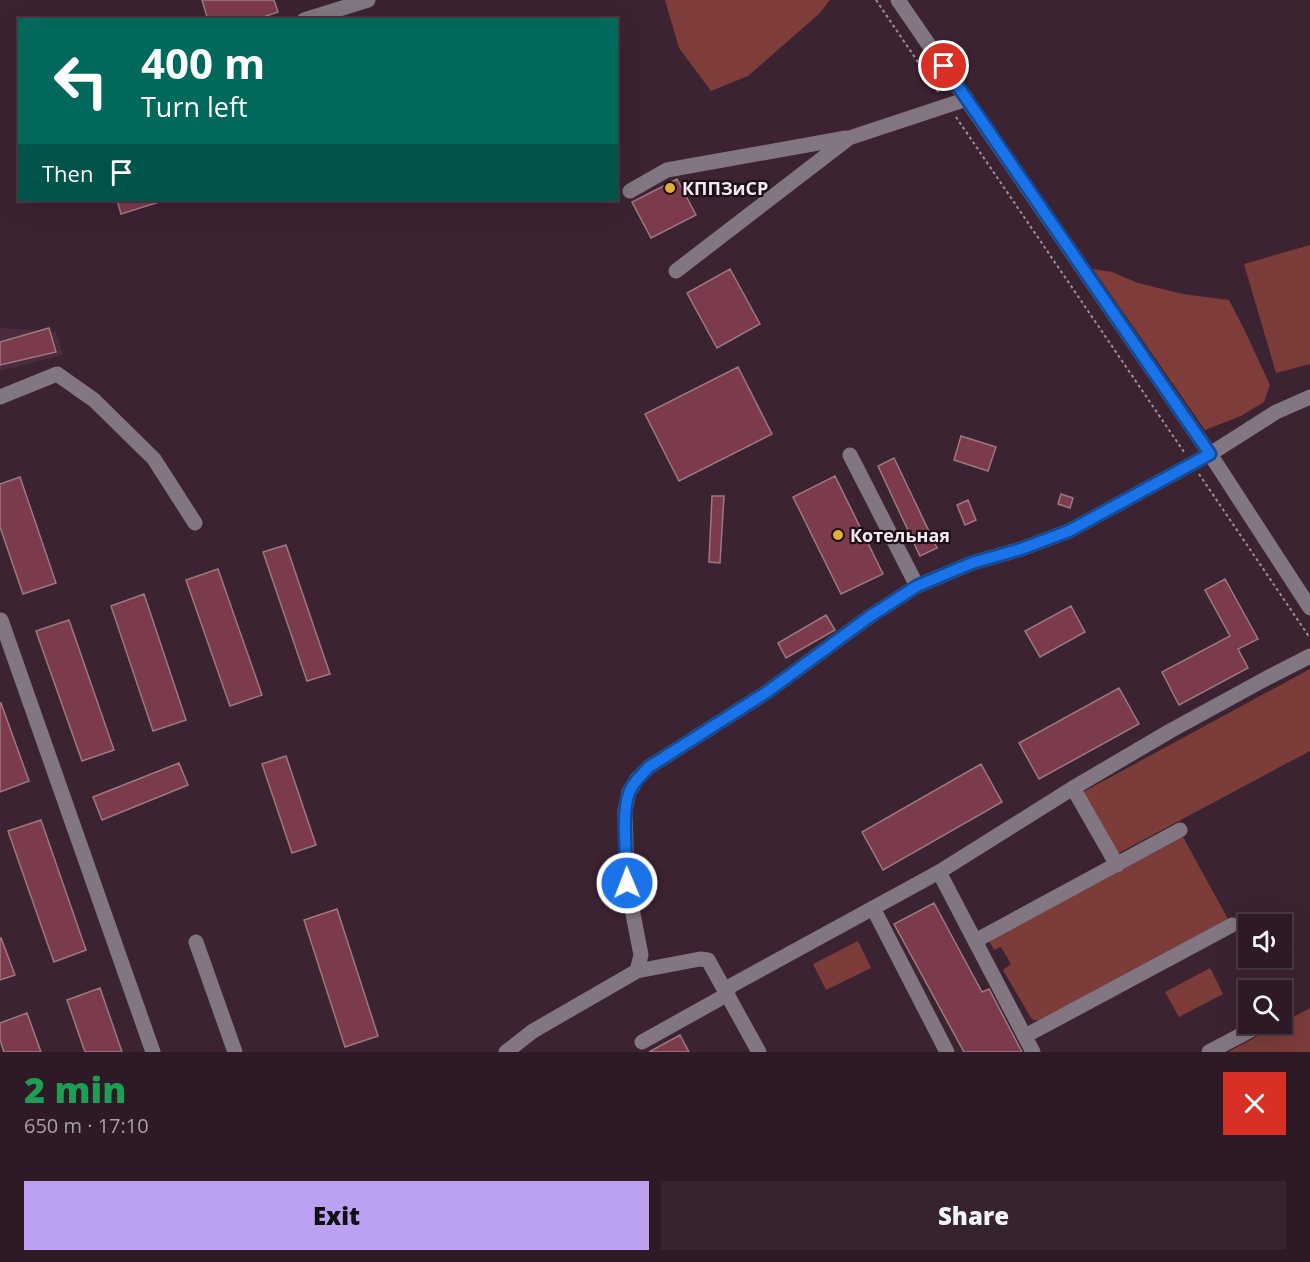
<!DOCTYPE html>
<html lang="en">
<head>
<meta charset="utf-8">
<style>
  body { margin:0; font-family:"Open Sans",sans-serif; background:#35232e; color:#f1f3f6; height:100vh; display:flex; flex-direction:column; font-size:22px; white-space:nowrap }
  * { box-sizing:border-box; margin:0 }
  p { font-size:20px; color:#a7a1a7 }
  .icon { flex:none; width:33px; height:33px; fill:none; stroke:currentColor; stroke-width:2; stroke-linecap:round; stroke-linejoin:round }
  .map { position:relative; height:1052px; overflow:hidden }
  .drawer { display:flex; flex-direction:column; background:#2d1a26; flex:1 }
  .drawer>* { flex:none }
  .guide { position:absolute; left:18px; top:18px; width:600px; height:183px; border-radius:0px; box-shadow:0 6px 24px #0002,0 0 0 2px #483843; background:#00695c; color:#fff; overflow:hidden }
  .tools { position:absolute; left:1238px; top:914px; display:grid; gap:12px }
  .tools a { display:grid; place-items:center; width:54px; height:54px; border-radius:0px; background:#2d1a26; box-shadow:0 6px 24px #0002,0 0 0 2px #483843; font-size:30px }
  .pin { position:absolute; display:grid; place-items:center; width:51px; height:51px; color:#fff; margin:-26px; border:3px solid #fff; border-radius:50%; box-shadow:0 2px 6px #0007 }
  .me { position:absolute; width:66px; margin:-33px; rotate:359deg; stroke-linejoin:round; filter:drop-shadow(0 0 4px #0008) }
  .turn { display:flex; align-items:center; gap:21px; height:126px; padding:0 24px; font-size:27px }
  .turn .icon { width:78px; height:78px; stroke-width:2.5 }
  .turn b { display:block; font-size:42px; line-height:51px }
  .then { display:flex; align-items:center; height:57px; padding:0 24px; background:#0003; gap:12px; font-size:22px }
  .round { display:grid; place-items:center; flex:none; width:63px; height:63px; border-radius:0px; background:#35232e }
  .summary { display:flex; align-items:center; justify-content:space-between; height:102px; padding:0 24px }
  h1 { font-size:36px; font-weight:800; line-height:45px; color:#1e9e55 }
  .cta { display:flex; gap:12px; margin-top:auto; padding:12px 24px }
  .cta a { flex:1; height:69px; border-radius:0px; background:#bca0f2; color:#111; font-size:24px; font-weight:800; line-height:69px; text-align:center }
  .cta a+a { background:#35232e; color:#f1f3f6 }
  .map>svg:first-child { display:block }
</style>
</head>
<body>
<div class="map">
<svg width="1310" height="1052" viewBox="0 0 1310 1052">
  <rect width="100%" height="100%" fill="#3c2332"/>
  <path fill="#4b2b3e" d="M0 328 56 332 63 355 0 371Z"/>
  <path fill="#7b3c3a" d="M1310 245V364L1276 373 1244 264Z
    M1310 669V751L1117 854 1083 792Z
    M1183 837 1228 919 1039 1020H1034L1031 1018 1003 970 1011 964 1001 947 994 950 989 941Z
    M858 941 871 968 826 990 813 964Z
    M1210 968 1223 994 1179 1017 1165 992Z
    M1310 1008V1052H1228Z"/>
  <path fill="#7e3c3a" d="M665 0H830L819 14 748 76 711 91 679 48Z
    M1093 269 1112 272 1138 283 1183 294 1229 300 1245 331 1270 385 1264 402 1241 416 1205 430Z"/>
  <path fill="#7c3a4d" stroke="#9c7981" stroke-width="1.5" d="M202 0H274L278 12 254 20H208Z
    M677 179 696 215 651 238 632 202Z
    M117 200H158L159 202 121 214Z
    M730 269 760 324 717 348 687 293Z
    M49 328 56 352 0 365V342Z
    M738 367 772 434 679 481 645 414Z
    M961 436 996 447 988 471 954 460Z
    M894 458 937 548 920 556 878 466Z
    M835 476 883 574 841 594 793 497Z
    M20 477 56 583 23 594 0 527V484Z
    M1061 494 1073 498 1070 508 1058 504Z
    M712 496H724L720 563 709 562Z
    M968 500 976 520 965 525 957 505Z
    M286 545 330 674 307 681 263 552Z
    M218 569 262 695 230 706 186 580Z
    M1225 579 1258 639 1238 649 1248 668 1179 705 1162 672 1230 636 1205 590Z
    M144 594 186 720 153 731 111 606Z
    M1071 606 1085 632 1040 657 1025 631Z
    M826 615 835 630 786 658 778 643Z
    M69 620 114 750 82 761 36 631Z
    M1119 688 1139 724 1039 779 1019 743Z
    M0 703H1L29 781 0 792Z
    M286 756 316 845 292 853 262 764Z
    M179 763 188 785 102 820 93 797Z
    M981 764 1002 802 883 870 862 832Z
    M41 820 86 950 54 962 8 831Z
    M934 903 982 992 989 989 1022 1052H964L894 924Z
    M337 909 378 1036 345 1047 304 920Z
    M0 938H1L15 975 0 980Z
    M100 988 122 1052H85L67 1000Z
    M27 1013 41 1052H4L0 1040V1023Z
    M680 1035 689 1052H649Z"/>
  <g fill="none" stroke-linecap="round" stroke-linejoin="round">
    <path stroke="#a28d99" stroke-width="2" stroke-dasharray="3 3" stroke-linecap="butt" d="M876 0 939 93
      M956 117 1184 452
      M1199 474 1310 638"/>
    <path stroke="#817681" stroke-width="15" d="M898 0 1210 454 1310 608
      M304 20 368 0
      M630 191 667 170 846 138
      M676 271 849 138 967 99
      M0 397 57 374 94 400 154 459 195 523
      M850 455 917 586
      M1 620 153 1052
      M1073 788 1117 865
      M939 872 1033 1052
      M873 908 947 1052
      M975 941 1180 830
      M196 942 235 1052
      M637 971 700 959 708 960 759 1052
      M725 989 939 872 1073 788 1170 731 1267 678 1310 656
      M1025 1036 1232 925
      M642 1042 728 994
      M506 1052 533 1031 637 971 641 955 627 883 625 811 629 792 637 779 649 767 767 692 869 617 917 586 972 563 1021 549 1069 531 1210 454 1276 412 1310 397
      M1209 1052 1264 1023"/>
  </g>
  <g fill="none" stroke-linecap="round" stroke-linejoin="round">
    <g stroke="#114b97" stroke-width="15">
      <path id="route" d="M627 883C627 859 621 815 629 793 632 783 642 775 649 767L767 692 869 617 917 586 972 563 1021 549 1069 531 1210 454 944 66"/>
    </g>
    <use href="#route" stroke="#1a73e8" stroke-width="10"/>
  </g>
  <g fill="#e5ad35" stroke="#1c1017" stroke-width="2">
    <circle cx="670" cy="188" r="6"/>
    <circle cx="838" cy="535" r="6"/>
  </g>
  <g text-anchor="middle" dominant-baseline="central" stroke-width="4.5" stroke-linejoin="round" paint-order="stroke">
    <g font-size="18" font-weight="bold" fill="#f8e6f0" stroke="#1c1017" text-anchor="start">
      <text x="682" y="188">КППЗиСР</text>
      <text x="850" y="535">Котельная</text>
    </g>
  </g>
</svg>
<div class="tools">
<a><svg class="icon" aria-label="sound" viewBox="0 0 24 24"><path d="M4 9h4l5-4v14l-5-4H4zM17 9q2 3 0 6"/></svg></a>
<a><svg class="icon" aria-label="search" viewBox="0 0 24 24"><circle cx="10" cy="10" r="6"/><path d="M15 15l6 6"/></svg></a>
</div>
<div class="pin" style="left:944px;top:66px;background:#d93025"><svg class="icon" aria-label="arrive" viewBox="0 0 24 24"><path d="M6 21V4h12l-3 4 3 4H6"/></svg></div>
<svg class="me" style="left:627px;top:883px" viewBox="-20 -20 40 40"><circle r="17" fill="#1a73e8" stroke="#fff" stroke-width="3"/><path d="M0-11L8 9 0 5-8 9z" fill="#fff"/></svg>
<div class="guide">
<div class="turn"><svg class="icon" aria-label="left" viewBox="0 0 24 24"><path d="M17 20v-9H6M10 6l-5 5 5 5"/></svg><div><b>400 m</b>Turn left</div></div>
<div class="then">Then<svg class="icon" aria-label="arrive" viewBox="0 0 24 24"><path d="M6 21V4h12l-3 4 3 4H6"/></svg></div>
</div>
</div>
<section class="drawer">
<div class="summary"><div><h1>2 min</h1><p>650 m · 17:10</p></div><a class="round" style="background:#d93025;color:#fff"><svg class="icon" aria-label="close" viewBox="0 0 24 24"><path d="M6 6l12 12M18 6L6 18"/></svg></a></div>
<div class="cta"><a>Exit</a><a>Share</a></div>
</section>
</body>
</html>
